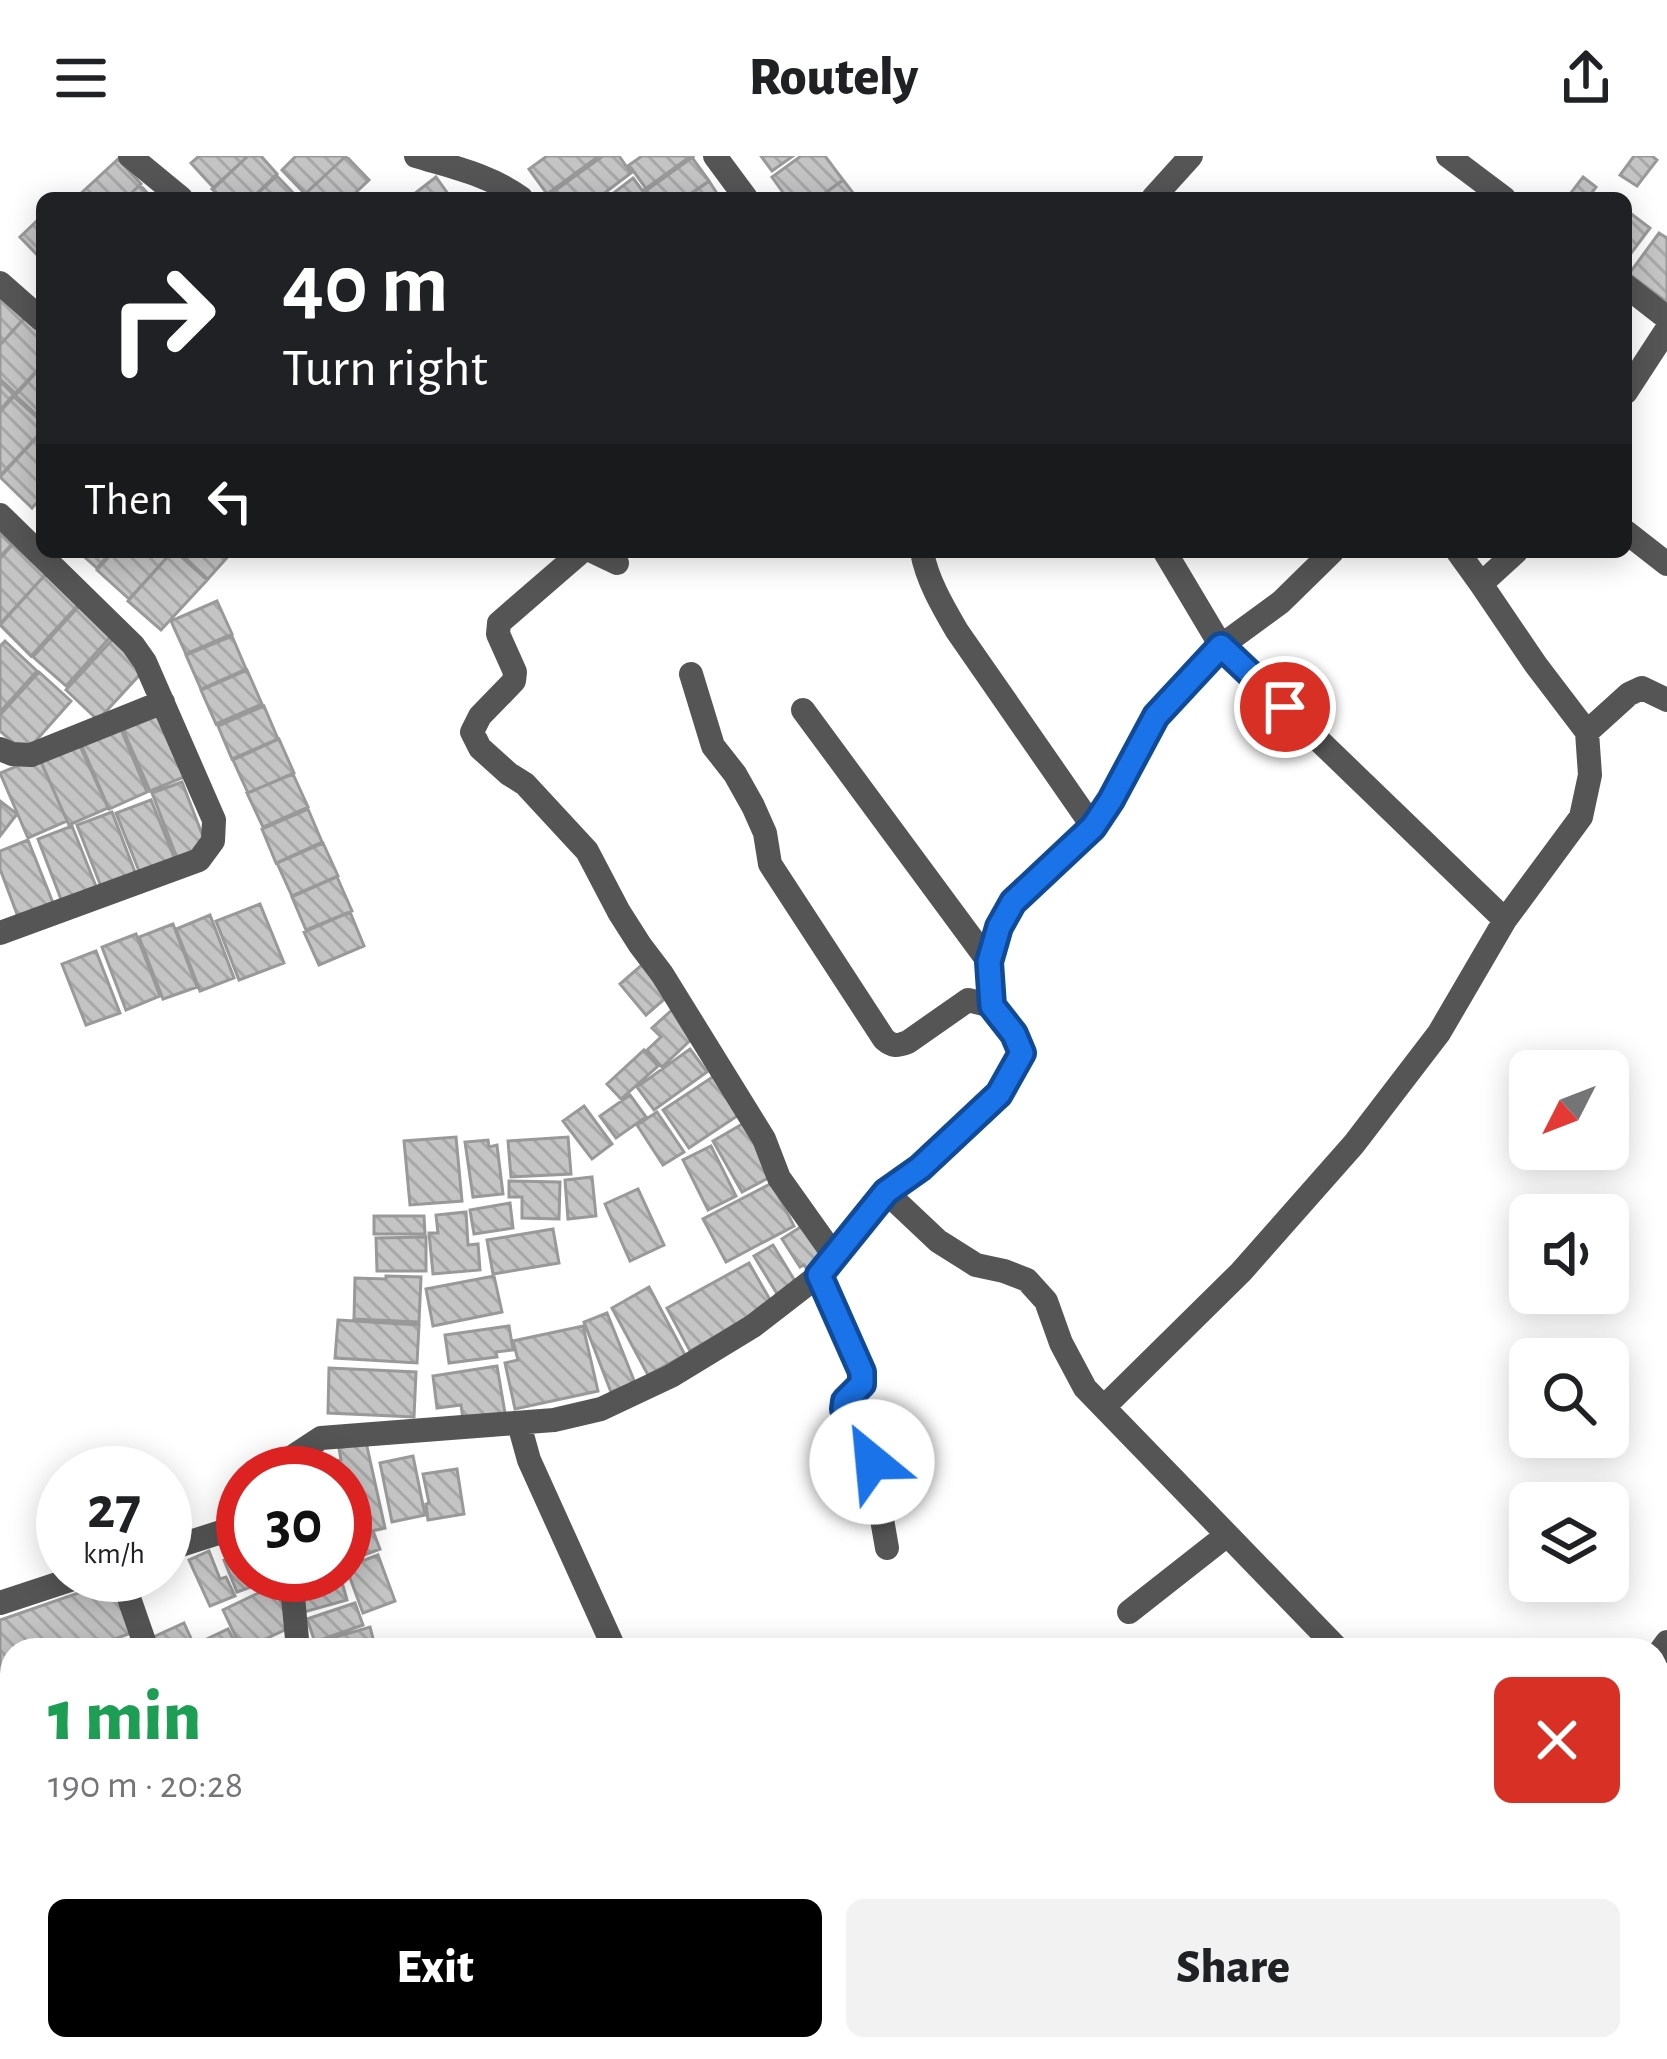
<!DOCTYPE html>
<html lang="en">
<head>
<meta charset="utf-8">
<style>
  body { margin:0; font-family:"Alegreya Sans",sans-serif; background:#f2f2f2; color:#202124; height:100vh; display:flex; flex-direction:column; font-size:45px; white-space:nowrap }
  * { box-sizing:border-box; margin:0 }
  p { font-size:39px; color:#757577 }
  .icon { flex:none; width:66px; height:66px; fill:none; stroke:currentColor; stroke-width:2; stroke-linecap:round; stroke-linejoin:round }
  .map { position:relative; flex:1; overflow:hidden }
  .side { position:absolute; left:0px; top:1482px; width:1668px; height:423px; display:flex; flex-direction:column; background:#fff; border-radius:36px 36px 0 0; box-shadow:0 6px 30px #0003 }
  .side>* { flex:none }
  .hud { position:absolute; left:36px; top:36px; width:1596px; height:366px; border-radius:18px; box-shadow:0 6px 30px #0003; background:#202124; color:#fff; overflow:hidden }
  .needle { width:78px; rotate:228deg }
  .controls { position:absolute; left:1509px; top:894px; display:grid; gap:24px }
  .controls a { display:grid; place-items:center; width:120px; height:120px; border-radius:18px; background:#fff; box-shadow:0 6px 30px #0003; font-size:60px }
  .speed { position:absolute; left:36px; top:1290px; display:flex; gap:24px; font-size:60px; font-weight:700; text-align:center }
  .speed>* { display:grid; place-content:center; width:156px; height:156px; border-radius:50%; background:#fff; box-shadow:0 6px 30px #0003; line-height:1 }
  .speed small { font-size:30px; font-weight:400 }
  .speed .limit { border:18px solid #d22; background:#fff; color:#111 }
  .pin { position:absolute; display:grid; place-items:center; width:102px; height:102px; color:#fff; margin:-51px; border:6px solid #fff; border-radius:50%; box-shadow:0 3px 12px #0007 }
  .me { position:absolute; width:132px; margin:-66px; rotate:332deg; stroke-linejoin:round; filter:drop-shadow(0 0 9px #0008) }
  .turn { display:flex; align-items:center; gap:42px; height:252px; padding:0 48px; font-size:54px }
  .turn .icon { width:156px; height:156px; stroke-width:2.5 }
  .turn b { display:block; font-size:84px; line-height:102px }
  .then { display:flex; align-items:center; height:114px; padding:0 48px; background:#0003; gap:24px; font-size:45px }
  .round { display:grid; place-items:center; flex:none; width:126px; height:126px; border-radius:18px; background:#f2f2f2 }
  .overview { display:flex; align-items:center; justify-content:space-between; height:204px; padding:0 48px }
  h1 { font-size:72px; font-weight:800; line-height:90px; color:#1e9e55 }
  .cta { display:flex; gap:24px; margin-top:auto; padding:24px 48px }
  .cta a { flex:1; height:138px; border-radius:18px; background:#000; color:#fff; font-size:48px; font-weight:800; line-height:138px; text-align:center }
  .cta a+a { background:#f2f2f2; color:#202124 }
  header { display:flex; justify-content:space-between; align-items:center; height:156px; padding:0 48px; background:#fff; font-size:54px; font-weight:800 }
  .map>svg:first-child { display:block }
</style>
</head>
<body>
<header><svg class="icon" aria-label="menu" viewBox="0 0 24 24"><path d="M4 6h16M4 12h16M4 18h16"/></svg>Routely<svg class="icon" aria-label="share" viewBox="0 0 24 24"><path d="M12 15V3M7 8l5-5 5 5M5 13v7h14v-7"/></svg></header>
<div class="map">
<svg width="1667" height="1903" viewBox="0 0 1667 1903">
  <defs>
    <pattern id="building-back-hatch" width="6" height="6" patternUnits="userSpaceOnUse" patternTransform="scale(3)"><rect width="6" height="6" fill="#c4c4c4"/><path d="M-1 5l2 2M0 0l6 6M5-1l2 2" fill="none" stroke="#a7a7a7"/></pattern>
  </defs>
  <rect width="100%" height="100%" fill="#fff"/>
  <path fill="url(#building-back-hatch)" stroke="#999" stroke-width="3" d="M199 0H248L214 32 191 7Z
    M248 0H261L277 18 252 42H222L212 33Z
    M296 0H346L305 38 282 14Z
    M346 0 369 24 350 42H307L304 39Z
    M547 0H599L547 38 529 13Z
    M603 0H619L631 17 598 42H557L553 36Z
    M642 0H692L693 1 647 34 629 9Z
    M691 0 709 25 684 42H652L645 33Z
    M761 0H793L772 15Z
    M801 0H825L843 24 818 42H787L772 21Z
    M1634 0H1652L1657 4 1637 30 1620 19Z
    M118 3 141 28 126 42H76Z
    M277 20 298 42H253Z
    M436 21 451 42H409Z
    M1583 21 1596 31 1588 42H1567Z
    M633 22 648 42H607Z
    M843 24 857 42H819Z
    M709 25 720 42H686Z
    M140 29 152 42H126Z
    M1626 54 1650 72 1626 104Z
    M42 60V104L20 81Z
    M1659 77 1667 82V146L1629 118Z
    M0 128 30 156 0 189Z
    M29 157 42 169V209L14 239 0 225V189Z
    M42 210V266L14 241Z
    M0 223 15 237 0 254Z
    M15 239 42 264V275L0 320V256Z
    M42 276V341L32 352 0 321Z
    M0 377 12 388 0 401Z
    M13 388 46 418 0 468V403Z
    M79 396H111L97 412Z
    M113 396H172L129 443 97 414Z
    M172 396H178L208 423 161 474 128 445Z
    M176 396H232L207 424Z
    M46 418 78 449 31 500 0 469Z
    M217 445 232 478 186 498 171 465Z
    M80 449 113 478 66 530 33 501Z
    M232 480 246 513 201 533 186 499Z
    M113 483 145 513 98 564 66 534Z
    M5 485 37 515 0 556V490Z
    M247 514 262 548 216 568 201 534Z
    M39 516 71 545 25 597 0 575V559Z
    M264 550 278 583 232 603 218 570Z
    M161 554 189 619 150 635 122 571Z
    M120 571 147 636 109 653 81 588Z
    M279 583 294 617 248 637 233 604Z
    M79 588 108 652 69 669 40 604Z
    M39 601 67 665 28 682 0 617Z
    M293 618 308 651 263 671 247 637Z
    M182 626 207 691 177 702 152 637Z
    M151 644 178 711 143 725 116 657Z
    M0 645 17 658 0 680Z
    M308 653 322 686 276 707 262 673Z
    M112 656 138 724 104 738 77 669Z
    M72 670 99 738 64 751 38 683Z
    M28 684 55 752 20 766 0 713V695Z
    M323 687 338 720 292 740 277 707Z
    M337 721 352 755 306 774 292 741Z
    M260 748 284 807 239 824 216 765Z
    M350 756 364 790 319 809 304 776Z
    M210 759 234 822 200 835 176 773Z
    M173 768 197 831 163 843 139 781Z
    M136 778 160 840 126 854 102 791Z
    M96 795 120 857 86 869 62 808Z
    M643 808 669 839 646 859 620 828Z
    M674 852 698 877 662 911 647 894 661 881 652 872Z
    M690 893 707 916 654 954 637 931Z
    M644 894 658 910 621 943 607 928Z
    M714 920 740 958 689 992 663 954Z
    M630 939 646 961 616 982 600 960Z
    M584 950 612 988 592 1003 563 965Z
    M657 956 684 996 663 1009 637 969Z
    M744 967 774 1019 742 1036 713 985Z
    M456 981 462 1045 410 1049 404 985Z
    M568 981 571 1018 511 1021 508 985Z
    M488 984 489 991 497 989 503 1038 473 1041 465 986Z
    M711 990 736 1040 708 1054 683 1004Z
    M592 1021 596 1060 568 1063 565 1024Z
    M509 1025 560 1026 559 1063 522 1062V1041H509Z
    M772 1027 794 1070 726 1106 703 1063Z
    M638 1033 664 1089 630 1105 605 1048Z
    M510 1047 513 1072 474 1078 470 1054Z
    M466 1056 468 1089 478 1088 480 1114 433 1118 429 1077H438L436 1059Z
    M374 1060H424L425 1078H374Z
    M802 1070 825 1106 809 1116 804 1109 800 1111 782 1083Z
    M553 1073 559 1107 493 1118 487 1084Z
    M426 1081V1115H377L376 1082Z
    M773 1089 798 1130 779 1141 754 1100Z
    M749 1107 773 1149 690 1195 667 1152Z
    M386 1120 421 1121 419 1166 354 1163 355 1122 386 1123Z
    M494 1120 502 1156 433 1170 426 1133Z
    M649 1131 685 1199 648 1219 612 1152Z
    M607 1157 635 1227 611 1236 584 1166Z
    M338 1164 419 1169 417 1207 335 1202Z
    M509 1170 513 1194 496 1196 497 1201 449 1207 445 1179Z
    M583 1170 598 1235 515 1253 505 1207 518 1204 513 1185Z
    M497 1210 505 1257 463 1263 461 1249 437 1252 433 1220Z
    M329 1212 416 1216 414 1261 328 1257Z
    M366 1286 385 1372 345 1381V1317H326L324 1307 341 1304 339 1292Z
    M413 1300 425 1359 392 1366 380 1307Z
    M457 1313 464 1358 428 1364 426 1348 429 1347 423 1318Z
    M373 1375 380 1393 345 1406V1386Z
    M209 1395 220 1423 226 1421 235 1440 210 1450 189 1404Z
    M243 1397V1419H284L237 1436 224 1404Z
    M378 1399 395 1445 363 1457 346 1411Z
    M318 1419H340L347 1444 304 1456 295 1426Z
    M116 1424 134 1476 84 1494H12V1519L3 1522 0 1513V1464Z
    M273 1430 293 1470 242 1494 223 1454Z
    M355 1447 363 1469 315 1486 307 1463Z
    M184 1467 194 1489 228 1473 239 1494H154L149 1483Z
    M370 1471 376 1494H309L308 1489Z
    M238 1893H252L256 1903H216Z
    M264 1893H320L324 1903H268Z"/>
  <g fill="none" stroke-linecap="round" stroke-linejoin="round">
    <path stroke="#555" stroke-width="24" d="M130 0 181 42
      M416 0C452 11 490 19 521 42
      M715 0 746 42
      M1448 0 1504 42
      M1153 42 1191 0
      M0 127 42 164
      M1626 130 1667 162
      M1626 236 1667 173
      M0 359 133 489 145 506 214 664 213 685 199 704 0 777
      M1626 376 1667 408
      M581 396 499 467 498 478 515 516 514 525 480 560 472 576 480 592 509 618 525 628 587 695 619 756 640 789 662 818 764 983 779 1022 833 1098
      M594 396 617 407
      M922 396C927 424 943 451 957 475L1093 671
      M1165 396 1221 490 1505 764
      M1458 396 1481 428 1516 396
      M691 518 713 590 735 618 753 650 765 677 770 708 884 883C893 891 897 890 908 886L968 844 992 850
      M803 554 989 806
      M1587 576 1629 538 1642 532 1667 544
      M0 593 12 598 31 599 163 546
      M886 1036 938 1085 976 1109 1004 1115 1027 1124 1046 1145 1061 1187 1085 1232 1339 1494
      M819 1119 862 1217V1228L845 1245 844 1253 872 1306 887 1392
      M1104 1251 1241 1116 1354 988 1439 877 1505 764 1581 661 1590 619 1587 576 1536 509 1481 428
      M519 1268 529 1304 615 1494
      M277 1317 286 1305 321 1282 554 1264 601 1253 671 1220 753 1170 819 1119 886 1036 920 1013 999 938 1022 897 1014 878 992 850 990 831 989 806 999 771 1013 746 1093 671 1111 644 1156 560 1221 490 1281 446 1332 396
      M165 1394 243 1369
      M121 1419 147 1494
      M291 1419 298 1494
      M0 1447 85 1419
      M1129 1456 1227 1379
      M1656 1501 1667 1486
      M0 1586 12 1639
      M0 1766 12 1764
      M1656 1783 1667 1792
      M205 1893V1903
      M338 1893 339 1903
      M36 1903 38 1893"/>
  </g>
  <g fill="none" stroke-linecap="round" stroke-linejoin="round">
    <g stroke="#114b97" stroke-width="30">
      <path id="route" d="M872 1306 844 1253 845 1245 862 1228V1216L819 1119 886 1036 920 1012 999 938 1022 897 1014 878 992 850 989 806 999 771 1013 746 1093 671 1111 644 1156 560 1221 490 1285 551"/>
    </g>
    <use href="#route" stroke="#1a73e8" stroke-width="21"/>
  </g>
</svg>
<div class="controls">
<a><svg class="needle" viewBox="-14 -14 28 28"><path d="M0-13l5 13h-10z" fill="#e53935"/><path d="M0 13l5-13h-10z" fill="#757577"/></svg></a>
<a><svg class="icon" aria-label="sound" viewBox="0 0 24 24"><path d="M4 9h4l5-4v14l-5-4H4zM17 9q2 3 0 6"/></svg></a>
<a><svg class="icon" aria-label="search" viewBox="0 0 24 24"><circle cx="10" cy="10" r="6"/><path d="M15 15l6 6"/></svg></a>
<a><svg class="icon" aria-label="layers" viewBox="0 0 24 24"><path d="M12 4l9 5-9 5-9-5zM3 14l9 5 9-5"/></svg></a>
</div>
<div class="speed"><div>27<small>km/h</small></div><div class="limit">30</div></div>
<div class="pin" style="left:1285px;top:551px;background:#d93025"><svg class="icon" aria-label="arrive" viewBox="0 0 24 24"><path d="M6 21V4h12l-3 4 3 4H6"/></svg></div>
<svg class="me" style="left:872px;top:1306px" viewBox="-20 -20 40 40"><circle r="19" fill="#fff"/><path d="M0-13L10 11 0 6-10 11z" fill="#1a73e8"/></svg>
<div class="hud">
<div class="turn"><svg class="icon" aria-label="right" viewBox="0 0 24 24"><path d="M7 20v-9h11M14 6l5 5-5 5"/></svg><div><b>40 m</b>Turn right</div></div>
<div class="then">Then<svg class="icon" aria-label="left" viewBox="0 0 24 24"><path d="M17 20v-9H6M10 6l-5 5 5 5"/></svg></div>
</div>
<section class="side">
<div class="overview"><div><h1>1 min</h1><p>190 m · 20:28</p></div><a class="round" style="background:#d93025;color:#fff"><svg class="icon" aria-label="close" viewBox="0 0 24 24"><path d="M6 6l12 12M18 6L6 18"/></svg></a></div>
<div class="cta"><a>Exit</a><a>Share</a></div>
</section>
</div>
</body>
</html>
